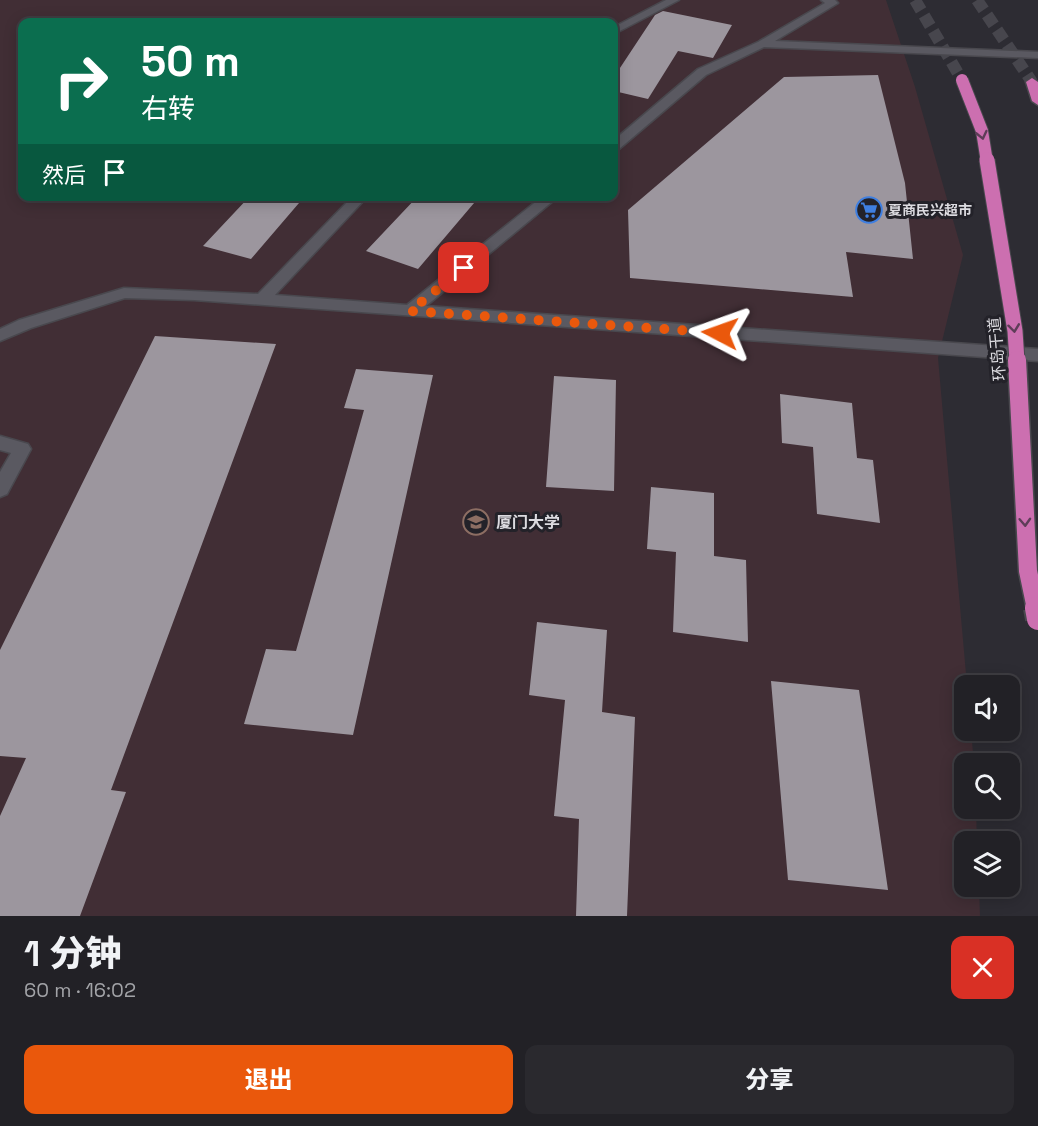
<!DOCTYPE html>
<html lang="zh">
<head>
<meta charset="utf-8">
<style>
  body { margin:0; font-family:"Space Grotesk","Noto Sans SC",sans-serif; background:#2a292e; color:#f1f3f6; height:100vh; display:flex; flex-direction:column; font-size:22px; white-space:nowrap }
  * { box-sizing:border-box; margin:0 }
  p { font-size:20px; color:#a2a3a7 }
  .icon { flex:none; width:33px; height:33px; fill:none; stroke:currentColor; stroke-width:2; stroke-linecap:round; stroke-linejoin:round }
  .map { position:relative; height:916px; overflow:hidden }
  .drawer { display:flex; flex-direction:column; background:#222126; flex:1 }
  .drawer>* { flex:none }
  .guide { position:absolute; left:18px; top:18px; width:600px; height:183px; border-radius:12px; box-shadow:0 3px 15px #0003,0 0 0 2px #3f3e43; background:#0b6e4f; color:#fff; overflow:hidden }
  .tools { position:absolute; left:954px; top:675px; display:grid; gap:12px }
  .tools a { display:grid; place-items:center; width:66px; height:66px; border-radius:12px; background:#222126; box-shadow:0 3px 15px #0003,0 0 0 2px #3f3e43; font-size:30px }
  .pin { position:absolute; display:grid; place-items:center; width:51px; height:51px; color:#fff; margin:-26px; border-radius:12px; box-shadow:0 3px 9px #0006 }
  .me { position:absolute; width:66px; margin:-33px; rotate:274deg; stroke-linejoin:round; filter:drop-shadow(0 0 4px #0008) }
  .turn { display:flex; align-items:center; gap:21px; height:126px; padding:0 24px; font-size:27px }
  .turn .icon { width:78px; height:78px; stroke-width:2.5 }
  .turn b { display:block; font-size:42px; line-height:51px }
  .then { display:flex; align-items:center; height:57px; padding:0 24px; background:#0003; gap:12px; font-size:22px }
  .round { display:grid; place-items:center; flex:none; width:63px; height:63px; border-radius:12px; background:#2a292e }
  .head { display:flex; align-items:center; justify-content:space-between; height:102px; padding:0 24px }
  h1 { font-size:36px; font-weight:800; line-height:45px }
  .action { display:flex; gap:12px; margin-top:auto; padding:12px 24px }
  .action a { flex:1; height:69px; border-radius:12px; background:#ea580c; color:#fff; font-size:24px; font-weight:800; line-height:69px; text-align:center }
  .action a+a { background:#2a292e; color:#f1f3f6 }
  .map>svg:first-child { display:block }
</style>
</head>
<body>
<div class="map">
<svg width="1038" height="916" viewBox="0 0 1038 916">
  <rect width="100%" height="100%" fill="#2d2c33"/>
  <path fill="#412e35" fill-rule="evenodd" d="M0 0H886L915 87 963 255 938 358 967 685 964 686V730L971 731 974 763 964 764V808L976 809 977 841 964 842V886L979 887 980 916H0ZM22 22H614V196H22Z"/>
  <path fill="#9c969e" d="M663 11 732 25 713 58 678 51 648 99 614 91V77L655 15Z
    M878 75 905 183 913 259 846 252 853 297 630 278 628 210 784 77Z
    M250 196H305L251 259 203 246Z
    M418 196H480L418 269 366 251Z
    M155 336 276 344 111 790 126 792 80 916H0V816L26 758 0 756V650Z
    M356 369 433 375 353 735 244 724 266 649 296 651 364 410 344 408Z
    M554 376 616 380 614 491 546 487Z
    M780 394 852 403 857 458 873 460 880 523 817 514 813 447 782 443Z
    M651 487 714 493V556L746 560 748 642 673 632 676 552 647 549Z
    M537 622 607 630 602 712 635 717 627 916H576L579 819 554 816 565 700 529 695Z
    M771 681 859 690 888 890 788 880Z"/>
  <g fill="none" stroke-linecap="round" stroke-linejoin="round">
    <path stroke="#47464d" stroke-width="12" stroke-dasharray="12 6" stroke-linecap="butt" d="M915 0 962 80
      M977 0 1032 82"/>
    <g stroke="#49484e" stroke-width="3">
      <path id="minor" d="M666 0H679L614 34V27Z
        M821 0H835L838 3 775 41 1038 52V58L764 47 706 75 619 149 614 150V140L698 69 758 42 825 3Z
        M353 196H368L275 295 407 305 543 196H559L426 306 1038 349V361L194 300 125 298 31 328 0 341V329L19 320 124 288 258 294Z
        M0 436 28 444 31 449 7 494 0 497V472L11 453 0 450Z"/>
    </g>
    <g stroke="#49484e" stroke-width="3">
      <path id="highway" d="M1032 78 1038 82V105L1032 101 1026 82Z"/>
    </g>
    <use href="#minor" fill="#5a5961" fill-rule="evenodd"/>
    <use href="#highway" fill="#cc6fb0" fill-rule="evenodd"/>
    <g stroke="#49484e" stroke-width="14" stroke-linecap="butt">
      <path id="highway-bridge-far3" d="M962 80 982 131 987 162"/>
    </g>
    <g stroke="#49484e" stroke-width="17" stroke-linecap="butt">
      <path id="highway-bridge-far2" d="M987 160 1015 331 1017 361"/>
    </g>
    <g stroke="#49484e" stroke-width="21" stroke-linecap="butt">
      <path id="highway-bridge-far1" d="M1017 360 1028 571 1036 609"/>
    </g>
    <g stroke="#49484e" stroke-width="26" stroke-linecap="butt">
      <path id="highway-bridge" d="M1036 608 1038 619"/>
    </g>
    <use href="#highway-bridge-far3" stroke="#cc6fb0" stroke-width="12"/>
    <use href="#highway-bridge-far2" stroke="#cc6fb0" stroke-width="15"/>
    <use href="#highway-bridge-far1" stroke="#cc6fb0" stroke-width="18"/>
    <use href="#highway-bridge" stroke="#cc6fb0" stroke-width="22"/>
  </g>
  <defs><path id="oneway-chevron" d="M-2-3.5L2.5 0L-2 3.5" fill="none" stroke-width="1.6" stroke-linecap="round" stroke-linejoin="round" transform="scale(1.5)"/></defs>
  <g stroke="#5e3d58">
    <use href="#oneway-chevron" transform="translate(982 135) rotate(77)"/>
    <use href="#oneway-chevron" transform="translate(1014 328) rotate(83)"/>
    <use href="#oneway-chevron" transform="translate(1025 522) rotate(87)"/>
  </g>
  <g fill="none" stroke-linecap="round" stroke-linejoin="round">
    <path stroke="#ea580c" stroke-width="10" stroke-dasharray="0 18" d="M464 268 410 311 720 333"/>
  </g>
  <defs>
    <g id="supermarket-ring" transform="scale(1.35)"><circle r="9.5" fill="#232229" stroke="#3f7fe0" stroke-width="1.5"/><path d="M-6-5.5h2.5l.6 2H6L4.5 2H-2.5L-4.4-4H-6ZM-1.5 3.2a1.3 1.3 0 1 0 .1 0ZM3 3.2a1.3 1.3 0 1 0 .1 0Z" fill="#3f7fe0"/></g>
    <g id="university-ring" transform="scale(1.35)"><circle r="9.5" fill="#232229" stroke="#8d6e63" stroke-width="1.5"/><path d="M0-5L7-2L0 1L-7-2ZM-4 1L0 2.5L4 1V4Q0 6-4 4Z" fill="#8d6e63"/></g>
  </defs>
  <g fill-rule="evenodd">
    <use href="#supermarket-ring" x="869" y="210"/>
    <use href="#university-ring" x="476" y="522"/>
  </g>
  <g text-anchor="middle" dominant-baseline="central" stroke-width="6" stroke-linejoin="round" paint-order="stroke">
    <g font-size="14" font-weight="bold" fill="#dcdbe0" stroke="#232229" text-anchor="start">
      <text x="888" y="210">夏商民兴超市</text>
    </g>
    <g font-size="16" fill="#dcdbe0" stroke="#232229">
      <text transform="translate(997 349) rotate(-95)">环岛干道</text>
    </g>
    <g font-size="16" font-weight="bold" fill="#dcdbe0" stroke="#232229" text-anchor="start">
      <text x="496" y="522">厦门大学</text>
    </g>
  </g>
</svg>
<div class="tools">
<a><svg class="icon" aria-label="sound" viewBox="0 0 24 24"><path d="M4 9h4l5-4v14l-5-4H4zM17 9q2 3 0 6"/></svg></a>
<a><svg class="icon" aria-label="search" viewBox="0 0 24 24"><circle cx="10" cy="10" r="6"/><path d="M15 15l6 6"/></svg></a>
<a><svg class="icon" aria-label="layers" viewBox="0 0 24 24"><path d="M12 4l9 5-9 5-9-5zM3 14l9 5 9-5"/></svg></a>
</div>
<div class="pin" style="left:464px;top:268px;background:#d93025"><svg class="icon" aria-label="arrive" viewBox="0 0 24 24"><path d="M6 21V4h12l-3 4 3 4H6"/></svg></div>
<svg class="me" style="left:720px;top:333px" viewBox="-20 -20 40 40"><path d="M0-17L14 15 0 8-14 15z" fill="#ea580c" stroke="#fff" stroke-width="4"/></svg>
<div class="guide">
<div class="turn"><svg class="icon" aria-label="right" viewBox="0 0 24 24"><path d="M7 20v-9h11M14 6l5 5-5 5"/></svg><div><b>50 m</b>右转</div></div>
<div class="then">然后<svg class="icon" aria-label="arrive" viewBox="0 0 24 24"><path d="M6 21V4h12l-3 4 3 4H6"/></svg></div>
</div>
</div>
<section class="drawer">
<div class="head"><div><h1>1 分钟</h1><p>60 m · 16:02</p></div><a class="round" style="background:#d93025;color:#fff"><svg class="icon" aria-label="close" viewBox="0 0 24 24"><path d="M6 6l12 12M18 6L6 18"/></svg></a></div>
<div class="action"><a>退出</a><a>分享</a></div>
</section>
</body>
</html>
